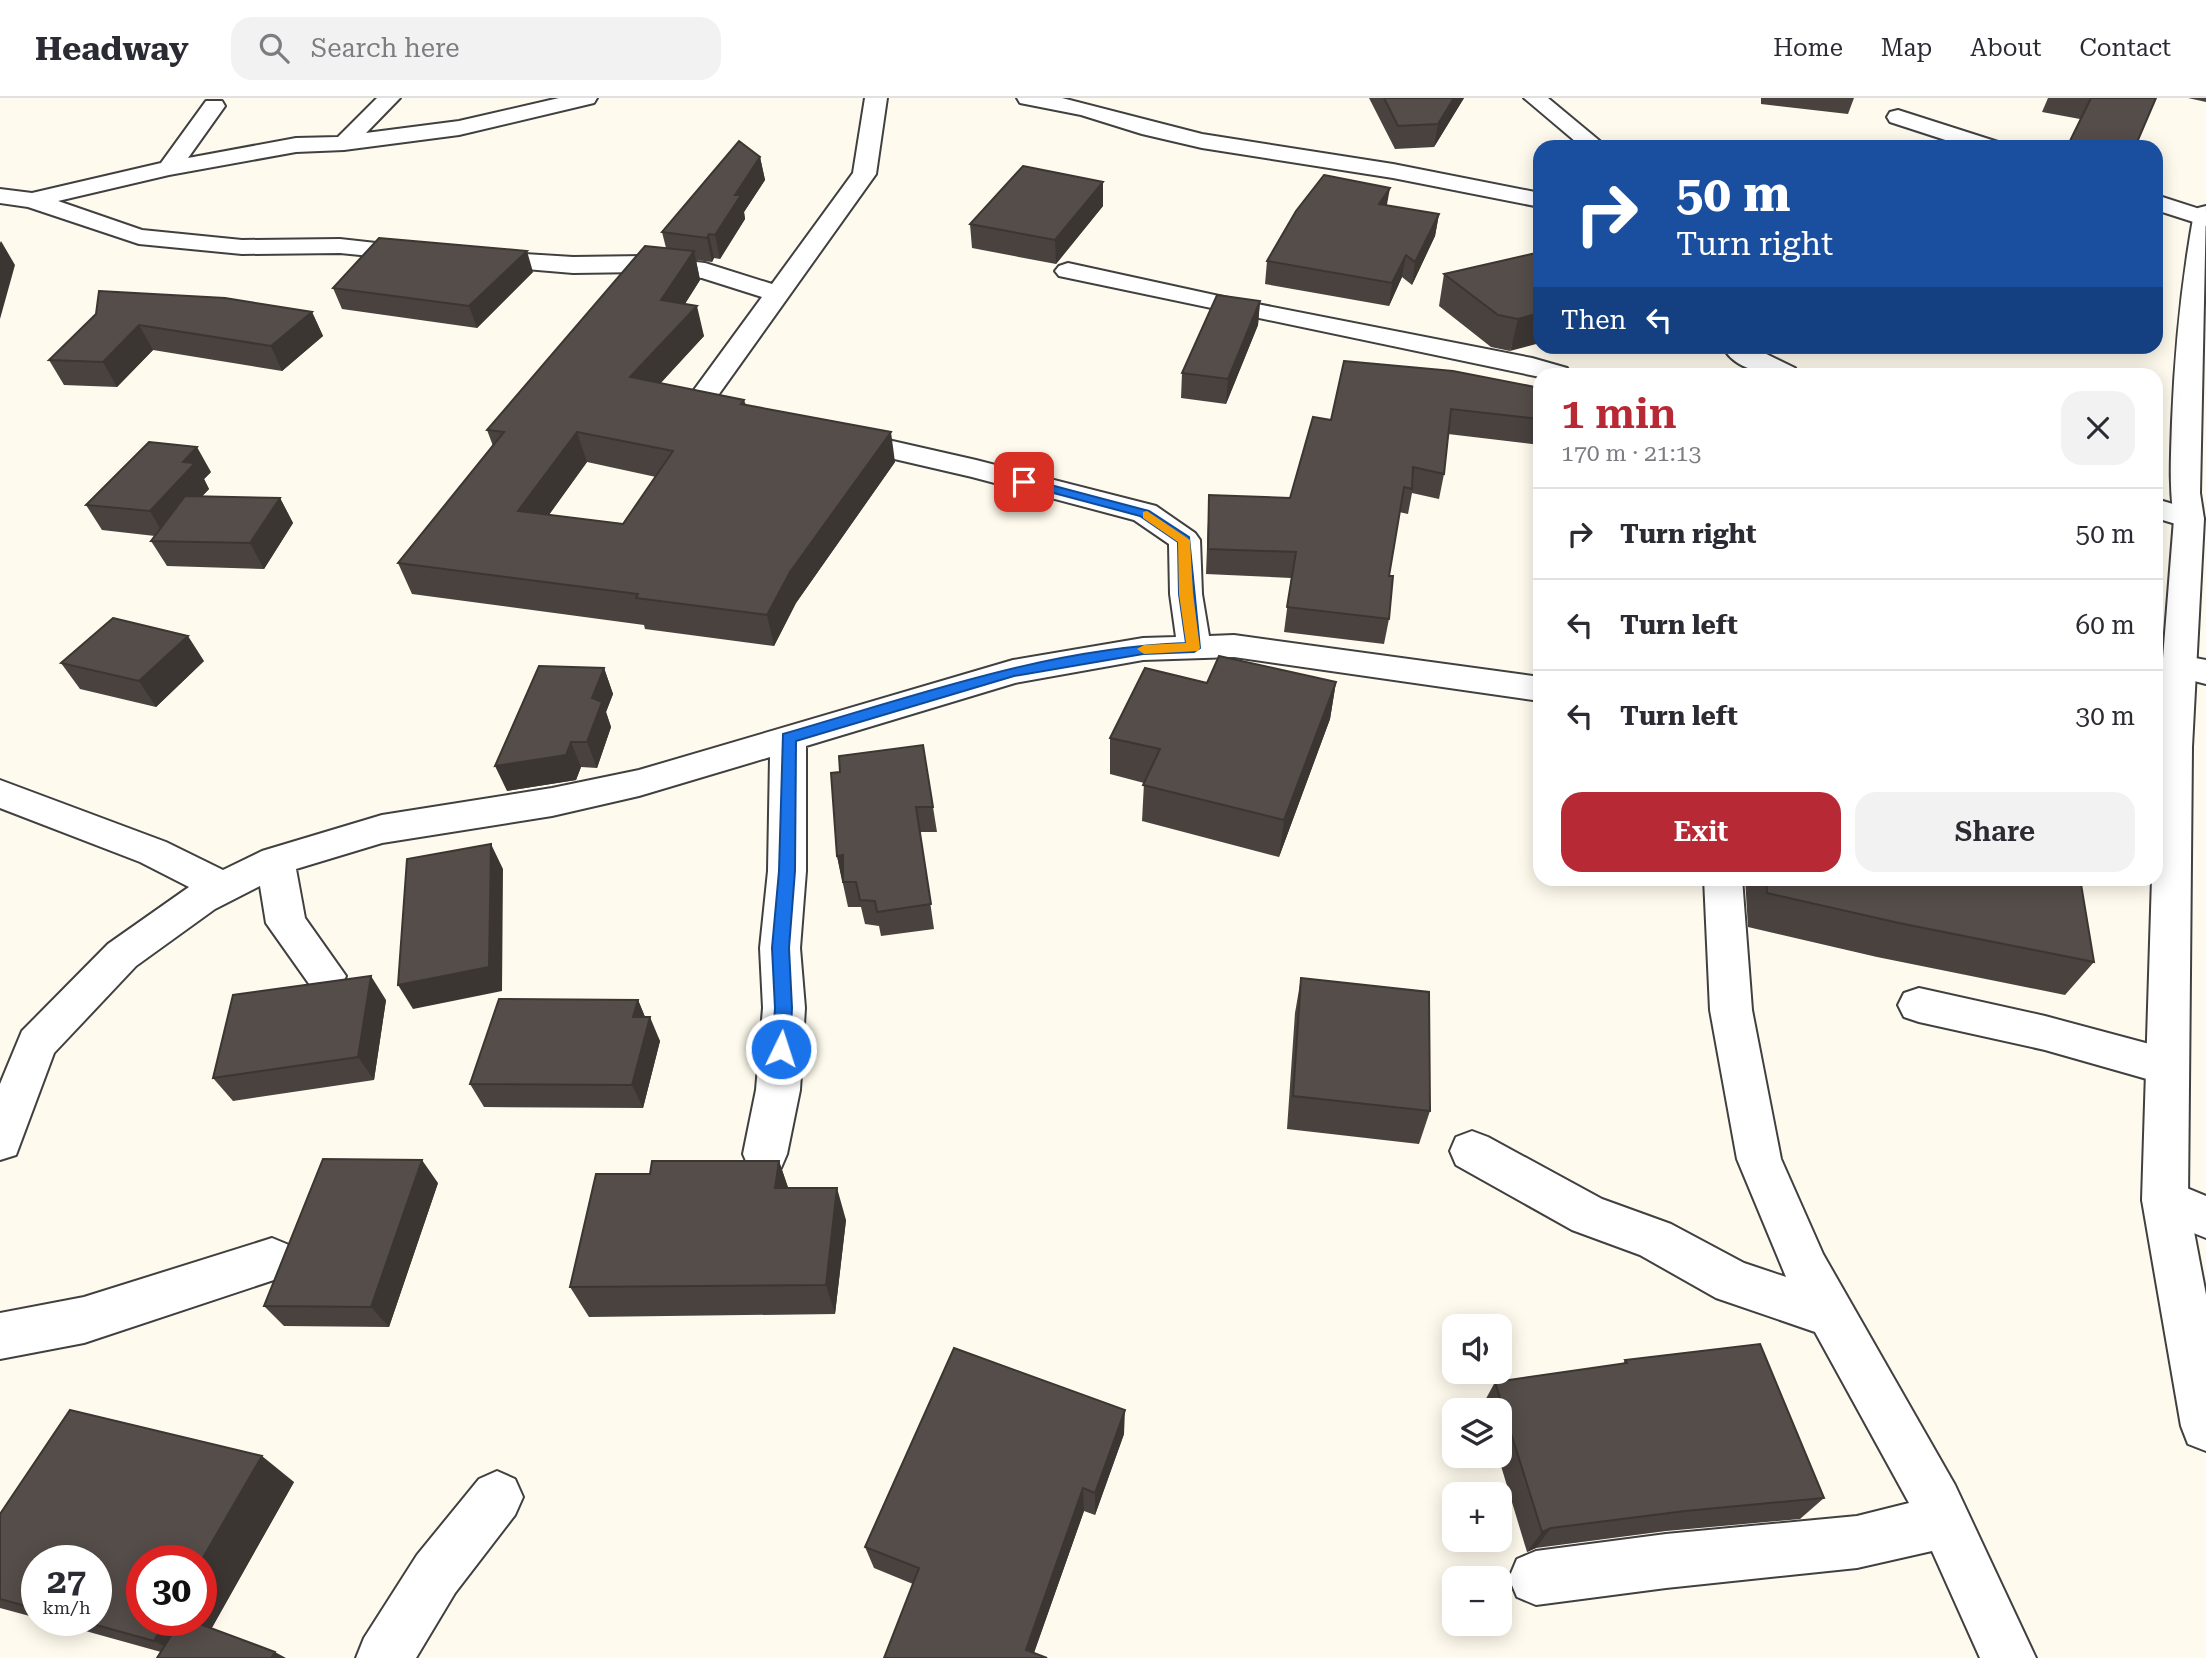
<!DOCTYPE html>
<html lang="en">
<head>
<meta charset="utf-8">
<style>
  body { margin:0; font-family:"Roboto Serif",serif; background:#f2f2f3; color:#2b2b33; height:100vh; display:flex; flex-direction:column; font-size:26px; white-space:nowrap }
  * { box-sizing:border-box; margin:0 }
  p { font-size:23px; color:#7c7c81 }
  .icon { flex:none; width:38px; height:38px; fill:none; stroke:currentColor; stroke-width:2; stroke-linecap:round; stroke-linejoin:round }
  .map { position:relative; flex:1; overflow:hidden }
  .sheet { position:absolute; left:1533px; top:270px; width:630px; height:518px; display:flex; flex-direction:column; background:#fff; border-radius:21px; box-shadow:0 4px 18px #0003 }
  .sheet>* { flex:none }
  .guide { position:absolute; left:1533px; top:42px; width:630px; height:214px; border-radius:21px; box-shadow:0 4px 18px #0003; background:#1a4fa0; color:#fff; overflow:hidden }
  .fabs { position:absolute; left:1442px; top:1216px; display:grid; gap:14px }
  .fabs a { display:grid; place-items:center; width:70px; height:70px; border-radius:14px; background:#fff; box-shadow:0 4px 18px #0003; font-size:35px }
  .speed { position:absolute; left:21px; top:1447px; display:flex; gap:14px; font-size:35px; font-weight:700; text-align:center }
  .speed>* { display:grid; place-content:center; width:91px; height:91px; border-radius:50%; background:#fff; box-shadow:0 4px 18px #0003; line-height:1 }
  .speed small { font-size:18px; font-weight:400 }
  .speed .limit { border:10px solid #d22; background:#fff; color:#111 }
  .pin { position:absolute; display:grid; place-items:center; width:60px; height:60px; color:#fff; margin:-30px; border-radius:14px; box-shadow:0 4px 10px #0006 }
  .me { position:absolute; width:77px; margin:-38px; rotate:4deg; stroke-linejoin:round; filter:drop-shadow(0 0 5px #0008) }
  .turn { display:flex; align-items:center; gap:24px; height:147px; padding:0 28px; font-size:32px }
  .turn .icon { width:91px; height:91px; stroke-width:2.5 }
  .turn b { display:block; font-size:49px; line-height:60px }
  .then { display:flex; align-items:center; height:66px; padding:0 28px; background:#0003; gap:14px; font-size:26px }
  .round { display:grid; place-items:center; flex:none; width:74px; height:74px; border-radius:21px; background:#f2f2f3 }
  .summary { display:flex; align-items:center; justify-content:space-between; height:119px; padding:0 28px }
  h1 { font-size:42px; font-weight:600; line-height:52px; color:#b72a35 }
  .button { display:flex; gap:14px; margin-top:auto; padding:14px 28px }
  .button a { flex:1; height:80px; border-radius:21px; background:#b72a35; color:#fff; font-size:28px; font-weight:600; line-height:80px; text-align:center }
  .button a+a { background:#f2f2f3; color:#2b2b33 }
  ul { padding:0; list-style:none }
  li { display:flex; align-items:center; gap:21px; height:91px; padding:0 28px; border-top:2px solid #e1e1e2 }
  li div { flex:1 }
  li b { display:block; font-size:26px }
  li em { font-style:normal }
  header { display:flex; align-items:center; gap:42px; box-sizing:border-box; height:98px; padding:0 35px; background:#fff; border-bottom:2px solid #e1e1e2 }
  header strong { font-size:33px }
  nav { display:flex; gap:38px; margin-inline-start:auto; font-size:24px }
  .search { width:490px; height:63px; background:#f2f2f3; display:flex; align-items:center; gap:18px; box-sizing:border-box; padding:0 24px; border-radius:21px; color:#7c7c81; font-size:26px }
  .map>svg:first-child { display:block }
</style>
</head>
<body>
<header>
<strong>Headway</strong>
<div class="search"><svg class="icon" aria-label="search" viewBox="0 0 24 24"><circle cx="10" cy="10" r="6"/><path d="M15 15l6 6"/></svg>Search here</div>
<nav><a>Home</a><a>Map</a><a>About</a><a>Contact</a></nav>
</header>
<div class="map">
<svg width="2206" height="1560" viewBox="0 0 2206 1560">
  <rect width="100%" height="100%" fill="#fefaed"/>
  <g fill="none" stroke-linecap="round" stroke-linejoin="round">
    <g stroke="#404040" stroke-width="4">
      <path id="minor" d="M377 0H400L366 35 459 23 559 0H597L594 5 459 37 344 52 296 54 169 77 58 103 142 132 242 142 340 141 430 151 433 156 430 161 421 163 340 155 242 156 139 146 28 109 0 105V91L32 95 161 65 206 3H222L225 8 188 60 296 40 338 39Z
        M865 0H887L876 76 714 303 744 310 748 316 744 322C726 327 705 317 687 313L683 307 762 199 702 180 644 174 573 175 478 167 469 165 466 160 469 155 478 153 573 159 644 158 705 165 772 186 853 75Z
        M1017 0H1062L1202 36 1393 66 1540 95V109L1393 80 1202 50 1142 36 1081 17 1020 5Z
        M1524 0H1548L1607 49H1582Z
        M1898 12 1998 44 2001 49H1967L1890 24 1887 19 1890 14Z
        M2156 97 2206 113V128L2156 112Z
        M1068 165 1242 203 1532 260 1567 270 1571 276H1540V279L1059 178 1055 173 1059 168Z
        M1730 248H1750L1795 270 1799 276C1776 278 1741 275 1726 254Z
        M844 332 976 362 1156 408 1195 435 1200 442 1202 496 1209 538 1234 537 1540 579V603L1234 559 1143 562 1015 585 806 648V773L800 850 805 910 800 992 787 1056 781 1070 765 1076 749 1070 743 1056 756 992 763 910 760 850 768 773 770 659 639 698 552 718 382 745 296 771 305 820 346 878 340 890 326 894 312 890 266 825 260 788 215 811 136 868 54 955 16 1057 0 1062V986L22 933 108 846 189 789 140 764 0 710V682L166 744 223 772 262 753 382 717 552 690 639 672 1013 562 1143 540 1176 539 1170 496 1169 446 1134 422 972 379 834 347 830 341 834 335Z
        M2156 401 2200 414 2204 421 2200 428 2189 430 2156 420Z
        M2179 557 2206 562V586L2167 576 2162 568 2167 560Z
        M1704 780H1742L1752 912 1781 1061 1823 1156 1955 1387 2036 1560H1980L1932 1453 1857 1470 1666 1490 1536 1507 1517 1499 1509 1480 1517 1461 1536 1453 1666 1436 1857 1418 1909 1405 1815 1234 1716 1200 1640 1157 1572 1132 1456 1067 1450 1053 1456 1039 1472 1033 1488 1039 1602 1101 1671 1126 1744 1165 1786 1179 1737 1061 1710 912Z
        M1919 890 2045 918 2168 951 2183 956 2189 969 2183 982 2168 987 2045 952 1919 924 1904 919 1898 907 1904 895Z
        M2165 1081 2206 1098V1140L2149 1117 2142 1102 2149 1087Z
        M272 1140 289 1147 295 1162 289 1177 84 1245 0 1261V1215L84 1199Z
        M497 1373 515 1381 523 1399 515 1417 455 1495 416 1560H356L364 1540 417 1457 479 1381Z"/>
    </g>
    <g stroke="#404040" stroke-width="4">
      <path id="tertiary" d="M2206 108 2200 395 2204 421 2192 649 2188 1102 2206 1197V1353L2188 1346 2181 1328 2142 1102 2152 780H2156V649L2174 421C2169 389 2171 357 2172 324 2175 251 2181 187 2194 115L2198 110Z"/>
    </g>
    <use href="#minor" fill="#fff" fill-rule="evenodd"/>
    <use href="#tertiary" fill="#fff" fill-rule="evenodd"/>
  </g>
  <path fill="#49423f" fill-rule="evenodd" d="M1369 0H1464L1434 49 1395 51Z
    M1761 0H1854L1848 16 1761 6Z
    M2048 0H2156L2080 21 2042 14Z
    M2188 0H2206V4Z
    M760 59 765 82 744 114 745 121 720 161 714 160 712 164 696 162 700 182 685 206 704 238 660 285 744 302 746 307 895 364 796 505 774 548 645 531 644 527 412 496 398 465 493 348 487 332 666 150 662 134ZM587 364 656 379 623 426 549 417Z
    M1387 107 1439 116 1435 138 1412 187 1402 179 1389 208 1265 186 1267 163Z
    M1103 108 1056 166 972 150 970 126Z
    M1540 154 1510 253 1491 249 1439 208 1444 176Z
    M533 174 477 230 342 211 333 190Z
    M1260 203 1258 227 1226 306 1181 300 1182 275Z
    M312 214 323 238 282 273 153 252 117 289 64 287 49 262 96 216Z
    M1540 290V347L1448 336 1444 376 1439 401 1412 395 1408 416 1399 414 1389 478V521L1384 546 1284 534 1291 480 1206 476 1209 397 1290 400 1331 322Z
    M211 374 204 381 209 391 202 398 280 400 293 425 264 471 167 468 151 443 155 438 102 432 86 407Z
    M204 563 156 609 80 591 61 565Z
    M604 570 613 596 606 614 611 629 597 670 581 669 576 682 507 693Z
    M1336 584 1330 621 1279 759 1142 723 1144 685 1110 676V640L1207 585Z
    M831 675 933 709 937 734H920L934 831 881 838 879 828 865 826 861 809H848L837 758Z
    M1745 780H2080L2094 864 2065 897 1877 859 1748 829Z
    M1301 880 1430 1013 1419 1046 1287 1031 1295 915Z
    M386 902 374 982 233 1003 213 980Z
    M638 902 645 919 660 943 643 1010 484 1009 470 986Z
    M779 1063 788 1090 846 1122 835 1216 589 1219 570 1189 650 1076Z
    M438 1085 389 1229 284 1228 264 1208Z
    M1625 1262 1824 1400 1800 1421 1666 1433 1536 1450 1527 1454 1498 1358H1500V1312H1484L1482 1308 1495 1284 1623 1266Z
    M1124 1336 1095 1417 1084 1413 1034 1555 884 1560 913 1486 874 1470 865 1449Z
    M294 1384 211 1531 161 1554 46 1522H96L37 1463V1520L0 1510V1416Z"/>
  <path fill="#3c3633" d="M1454 0H1464L1434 49 1438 26Z
    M760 59 765 82 744 114 745 121 720 161 715 137 735 97Z
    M1103 84V108L1056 166 1055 142Z
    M1390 90 1386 112 1379 106Z
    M1439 116 1435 138 1412 187 1415 164Z
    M709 136 714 160 712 164 707 140Z
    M1 143 15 167 0 221V145Z
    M527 153 533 174 477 230 469 208Z
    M694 153 700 182 668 232 661 202Z
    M1406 157 1402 179 1389 208 1392 185Z
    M1260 203 1258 227 1226 306 1228 281Z
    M697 208 704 238 638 310 630 279Z
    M312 214 323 238 282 273 271 248Z
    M1540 215V245L1510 253 1518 221Z
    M139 227 153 252 117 289 103 264Z
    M577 334 587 364 529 444 518 413Z
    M891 334 895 364 796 505 774 548 767 517 790 474Z
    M197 349 211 374 204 381 209 391 165 439 150 413 183 364Z
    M280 400 293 425 264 471 250 445Z
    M188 538 204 563 156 609 139 583Z
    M604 570 613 596 606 614 611 629 597 670 587 644 592 600Z
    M1336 584 1330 621 1279 759 1284 722Z
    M571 644 581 669 576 682 507 693 495 668Z
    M491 746 503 771 502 893 413 911 398 887Z
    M843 757 848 781 842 783 837 758Z
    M371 878 386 902 374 982 358 959Z
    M638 902 648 926 633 919Z
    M650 919 660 943 643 1010 632 987Z
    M422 1062 438 1085 389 1229 371 1209Z
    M779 1063 790 1095 775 1090Z
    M837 1090 846 1122 835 1216 826 1187Z
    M1125 1312 1124 1336 1095 1417V1395Z
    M262 1358 294 1384 195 1560H188L154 1543 166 1522H201V1463Z
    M1083 1390 1084 1413 1032 1560 1026 1552Z
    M1551 1430 1536 1450 1527 1454 1542 1434Z
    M275 1554 286 1560H271Z"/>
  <path fill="#554d49" stroke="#3c3633" stroke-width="2" fill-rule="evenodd" d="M1384 0H1454L1438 26 1398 28Z
    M2091 0H2156L2135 49H2067Z
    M739 43 760 59 735 97H741L715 137 709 136 707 140 662 134Z
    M1023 68 1103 84 1055 142 970 126Z
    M1324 77 1390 90 1379 106 1439 116 1415 164 1406 157 1392 185 1267 163 1296 113Z
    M379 140 527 153 469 208 333 190Z
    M645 148 694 153 661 202 697 208 630 279 744 302 741 306 891 334 790 474 767 517 636 500 638 496 398 465 504 334 487 332ZM577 334 673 353 623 426 518 413Z
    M1540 154V215L1518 221 1498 217 1444 176Z
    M99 193 225 200 312 214 271 248 139 227 103 264 49 262 96 216Z
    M1217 197 1260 203 1228 281 1182 275Z
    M1344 263 1453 273 1540 290V321L1451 311 1444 376 1413 369 1412 391 1404 389 1389 478H1393L1389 521 1287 509 1296 454 1208 451 1209 397 1290 400 1313 319 1331 322Z
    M149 344 197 349 183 364 195 365 150 413 86 407Z
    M185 398 280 400 250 445 151 443Z
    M113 520 188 538 139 583 61 565Z
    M1219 558 1336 584 1284 722 1143 687 1160 651 1110 640 1145 570 1207 585Z
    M539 568 604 570 592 600 602 604 587 644H571L566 657 495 668Z
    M923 647 933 709H916L931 806 877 814 875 803 860 802 856 784H843V757L837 758 831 675 840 674 839 658Z
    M491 746 489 869 398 887 407 761Z
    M1766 780H2080L2094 864 1899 825 1767 795Z
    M371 878 358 959 213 980 233 897Z
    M1301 880 1429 894 1430 1013 1293 998Z
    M499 901 638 902 633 919H650L632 987 470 986Z
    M323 1061 422 1062 371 1209 264 1208Z
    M652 1063H779L775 1090H837L826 1187 570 1189 596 1076H650Z
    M1760 1246 1824 1400 1685 1413 1551 1430 1542 1434 1495 1284 1627 1265 1625 1262Z
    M954 1250 1125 1312 1095 1395 1083 1390 1026 1552 1047 1560H884L919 1470 865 1449Z
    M70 1312 262 1358 201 1463H142V1522H166L154 1543 78 1522H96V1463H37V1511L0 1501V1416Z
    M181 1522H189L275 1554 271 1560H157Z"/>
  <path fill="#1a73e8" stroke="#114b97" stroke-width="2" d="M1024 380 1149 413 1189 439 1200 550 1194 554 1143 556 1014 578 796 643 795 773 789 850 792 910 790 951 787 956 781 958 775 956 772 951 775 910 772 850 779 773 783 636C915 598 1047 550 1186 545L1179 496 1178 444 1140 418 1020 386 1018 384Z"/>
  <path fill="#f59e0b" d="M1147 413 1190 442 1193 496 1200 550 1198 553 1144 556 1137 551 1144 547 1186 545 1179 496 1178 444 1143 420V414Z"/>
</svg>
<div class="fabs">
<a><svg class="icon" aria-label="sound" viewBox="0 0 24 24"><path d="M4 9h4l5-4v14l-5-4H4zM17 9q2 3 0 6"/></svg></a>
<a><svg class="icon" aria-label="layers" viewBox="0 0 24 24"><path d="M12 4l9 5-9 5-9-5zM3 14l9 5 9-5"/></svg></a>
<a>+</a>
<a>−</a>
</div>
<div class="speed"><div>27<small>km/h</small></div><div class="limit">30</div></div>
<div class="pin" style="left:1024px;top:384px;background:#d93025"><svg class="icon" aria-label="arrive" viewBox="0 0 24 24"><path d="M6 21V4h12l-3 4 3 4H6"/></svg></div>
<svg class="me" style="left:781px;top:951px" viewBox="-20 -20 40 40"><circle r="17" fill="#1a73e8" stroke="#fff" stroke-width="3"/><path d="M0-11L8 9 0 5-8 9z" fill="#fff"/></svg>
<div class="guide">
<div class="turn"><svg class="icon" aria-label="right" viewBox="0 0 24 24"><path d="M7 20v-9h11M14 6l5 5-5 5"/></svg><div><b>50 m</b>Turn right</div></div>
<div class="then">Then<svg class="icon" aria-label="left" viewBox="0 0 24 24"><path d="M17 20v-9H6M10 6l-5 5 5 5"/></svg></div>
</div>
<section class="sheet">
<div class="summary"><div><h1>1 min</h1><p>170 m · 21:13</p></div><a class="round"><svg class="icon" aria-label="close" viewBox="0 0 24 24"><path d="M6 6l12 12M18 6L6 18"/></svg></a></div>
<ul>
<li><svg class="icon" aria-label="right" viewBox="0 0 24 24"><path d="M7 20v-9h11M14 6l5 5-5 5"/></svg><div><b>Turn right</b></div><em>50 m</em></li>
<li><svg class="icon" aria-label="left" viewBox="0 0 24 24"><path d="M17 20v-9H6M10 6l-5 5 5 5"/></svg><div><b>Turn left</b></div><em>60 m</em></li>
<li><svg class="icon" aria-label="left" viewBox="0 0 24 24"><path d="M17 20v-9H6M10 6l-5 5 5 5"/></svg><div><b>Turn left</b></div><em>30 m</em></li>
</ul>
<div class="button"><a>Exit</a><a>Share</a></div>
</section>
</div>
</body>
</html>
